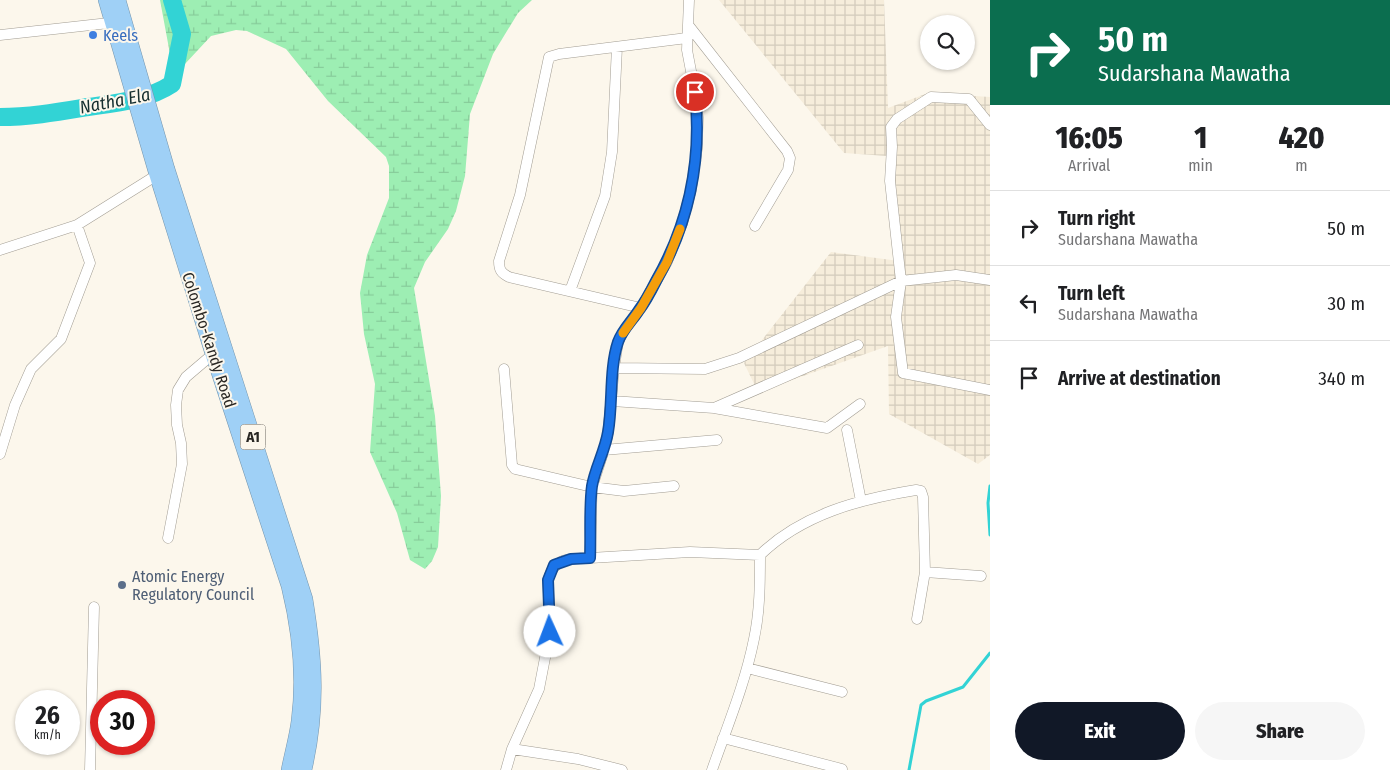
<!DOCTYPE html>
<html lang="en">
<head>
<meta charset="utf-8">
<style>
  body { margin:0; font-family:"Fira Sans Condensed",sans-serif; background:#f6f6f6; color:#202124; height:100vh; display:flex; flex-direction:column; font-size:19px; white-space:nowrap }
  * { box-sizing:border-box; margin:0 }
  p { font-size:16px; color:#757577 }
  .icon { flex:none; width:28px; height:28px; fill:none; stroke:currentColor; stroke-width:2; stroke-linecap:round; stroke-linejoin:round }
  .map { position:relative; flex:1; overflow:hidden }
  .panel { display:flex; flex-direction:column; background:#fff; width:400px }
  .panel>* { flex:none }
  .hud { background:#0b6e4f; color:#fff; overflow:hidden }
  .buttons { position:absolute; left:920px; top:15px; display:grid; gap:10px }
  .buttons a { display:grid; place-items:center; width:55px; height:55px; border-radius:50%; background:#fff; box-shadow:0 1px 4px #0004; font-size:25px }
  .speed { position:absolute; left:15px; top:690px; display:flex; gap:10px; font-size:25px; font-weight:700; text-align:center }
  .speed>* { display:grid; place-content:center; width:65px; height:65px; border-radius:50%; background:#fff; box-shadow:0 1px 4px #0004; line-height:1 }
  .speed small { font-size:12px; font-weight:400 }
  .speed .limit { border:8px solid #d22; background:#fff; color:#111 }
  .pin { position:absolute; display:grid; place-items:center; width:42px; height:42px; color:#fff; margin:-21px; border:2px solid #fff; border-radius:50%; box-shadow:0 1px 5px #0007 }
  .me { position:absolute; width:55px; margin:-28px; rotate:358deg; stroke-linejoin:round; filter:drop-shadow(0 0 4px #0008) }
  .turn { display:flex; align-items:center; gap:18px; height:105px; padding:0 25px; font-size:22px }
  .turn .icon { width:65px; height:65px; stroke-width:2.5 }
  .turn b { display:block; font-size:35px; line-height:42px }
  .eta { display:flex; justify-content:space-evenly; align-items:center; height:85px; text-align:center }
  .eta b { font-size:30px; font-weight:800; line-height:35px }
  .action { display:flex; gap:10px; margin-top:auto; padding:10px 25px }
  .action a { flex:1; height:58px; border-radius:30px; background:#111827; color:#fff; font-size:20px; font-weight:800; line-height:58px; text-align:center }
  .action a+a { background:#f6f6f6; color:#202124 }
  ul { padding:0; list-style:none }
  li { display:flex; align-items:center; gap:15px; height:75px; padding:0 25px; border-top:1px solid #e0e0e0 }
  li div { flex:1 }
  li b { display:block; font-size:19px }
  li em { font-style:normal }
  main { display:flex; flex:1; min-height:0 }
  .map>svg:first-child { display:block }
</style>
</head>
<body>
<main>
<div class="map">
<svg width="990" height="770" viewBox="0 0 990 770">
  <defs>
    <pattern id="industrial-grid" width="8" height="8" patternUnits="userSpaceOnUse" patternTransform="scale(1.25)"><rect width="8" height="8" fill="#f6eddb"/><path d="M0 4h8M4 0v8" fill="none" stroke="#d3cbbc"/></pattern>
    <pattern id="wetland-marsh" width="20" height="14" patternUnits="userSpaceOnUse" patternTransform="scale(1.25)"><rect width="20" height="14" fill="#9deeb3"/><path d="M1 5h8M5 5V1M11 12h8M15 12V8" fill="none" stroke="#87cc9a"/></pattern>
  </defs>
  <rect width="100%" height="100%" fill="#fcf7ec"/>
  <path fill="url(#industrial-grid)" d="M719 0H884L888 108 928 93 990 97V455L978 464 889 414 888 346 758 392 744 363 831 252 899 261 887 156 844 153Z"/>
  <path fill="url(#wetland-marsh)" d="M160 0H532L518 13 493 54 470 114 465 176 456 211 448 229 425 262 414 288 435 416 441 496 438 547 432 561 425 569 410 560 397 513 370 452 375 384 364 334 360 293 367 255 389 198V166L386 157 328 101 286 49 247 31 236 30 211 36 184 65 173 61 170 54Z"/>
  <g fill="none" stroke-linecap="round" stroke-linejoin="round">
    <path stroke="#32d3d5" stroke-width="3" d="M990 486 988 503 990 535
      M909 770 921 705 926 701 963 687 990 653"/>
    <path stroke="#32d3d5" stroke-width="18" d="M0 117C30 117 58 112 88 107 116 103 148 100 172 84L182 34 172 0"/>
    <g stroke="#a29d93" stroke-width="11">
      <path id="minor" d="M689 26 787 151 790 158 788 170 755 226
        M0 35 118 22
        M990 125 969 99 931 97 897 119 891 127 892 147 890 181 901 281 896 317 903 373 990 390
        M0 250 77 225 157 175
        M570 291 605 196 612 152 617 47
        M641 308 509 277C501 273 499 270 499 261L520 195 549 57 559 54 687 38
        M614 368 705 369 739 358 901 281 956 275 990 280
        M504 369 512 465 515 469 592 487 624 491 674 486
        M612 401 714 408 858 345
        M714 408 827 428 860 404
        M847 430 861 501
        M604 450 717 440
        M0 454 15 405 31 369 61 339 90 263 77 225
        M168 538 182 464 181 443 177 425 176 405 178 390 186 377 213 354
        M590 558 690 552 760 555
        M925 572 981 576
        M747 668 842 692
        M723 738 842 769
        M512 749 578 759 622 770
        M90 770 94 607
        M506 770 512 749 539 689 550 632 548 580C555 556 569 559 590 558L592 487 604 450 608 433 614 368 618 342 625 329 641 308 667 262 682 224 691 190 697 149 698 118 695 92 687 50 689 0
        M712 770C727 727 745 684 754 639 760 611 760 583 760 555 802 514 860 499 916 490L921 491 923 497 925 572 917 619"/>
    </g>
    <g stroke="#7695ac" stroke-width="16">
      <path id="highway" d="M106 0 157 175 213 354 289 586C300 631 305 675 299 721 297 737 292 754 289 770
        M118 0 167 169 305 599C315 660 318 710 304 770"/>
    </g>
    <use href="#minor" stroke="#fff" stroke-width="10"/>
    <use href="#highway" stroke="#9fd0f6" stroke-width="15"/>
  </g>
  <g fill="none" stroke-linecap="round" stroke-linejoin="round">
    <g stroke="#114b97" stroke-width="12">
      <path id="route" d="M550 632 548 580 554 565 571 559 590 558C591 537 589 507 592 486 595 468 605 451 608 432 613 404 609 369 618 342 622 330 632 321 639 310 646 301 651 291 656 281 689 223 702 158 695 92"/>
    </g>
    <use href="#route" stroke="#1a73e8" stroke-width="9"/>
    <path stroke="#f59e0b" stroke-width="9" d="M623 333 641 308 667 262 680 229"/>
  </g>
  <circle fill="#3f7fe0" stroke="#fcf7ec" stroke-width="2" cx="93" cy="35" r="5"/>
  <circle fill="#5c6f8a" stroke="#fcf7ec" stroke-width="2" cx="122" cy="585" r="5"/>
  <g text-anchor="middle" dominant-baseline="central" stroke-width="4" stroke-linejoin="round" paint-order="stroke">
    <rect fill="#fcf7ec" stroke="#68655f" stroke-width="1" x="240.5" y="424.5" width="25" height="25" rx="4"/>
    <g font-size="15" font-weight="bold" fill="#292723">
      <text x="253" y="437">A1</text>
    </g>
    <g font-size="16" fill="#366cbe" stroke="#fcf7ec" text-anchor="start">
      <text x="103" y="35">Keels</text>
    </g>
    <g font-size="16" fill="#292723" stroke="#fcf7ec">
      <text transform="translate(209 340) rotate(72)">Colombo-Kandy Road</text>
    </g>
    <g font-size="16" fill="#4e5e75" stroke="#fcf7ec" text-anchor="start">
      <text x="132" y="576">Atomic Energy<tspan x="132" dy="18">Regulatory Council</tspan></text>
    </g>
    <g font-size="18" font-style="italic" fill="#152e2f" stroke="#fcf7ec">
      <text transform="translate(115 101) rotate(-11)">Natha Ela</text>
    </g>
  </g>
</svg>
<div class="buttons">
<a><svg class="icon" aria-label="search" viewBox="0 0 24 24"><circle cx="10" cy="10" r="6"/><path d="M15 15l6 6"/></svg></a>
</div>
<div class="speed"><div>26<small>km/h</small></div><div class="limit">30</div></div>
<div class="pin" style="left:695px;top:92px;background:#d93025"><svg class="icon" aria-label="arrive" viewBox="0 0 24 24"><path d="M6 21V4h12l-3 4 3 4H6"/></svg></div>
<svg class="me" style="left:550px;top:632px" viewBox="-20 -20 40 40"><circle r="19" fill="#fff"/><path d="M0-13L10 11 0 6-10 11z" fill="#1a73e8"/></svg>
</div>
<section class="panel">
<div class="hud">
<div class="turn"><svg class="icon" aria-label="right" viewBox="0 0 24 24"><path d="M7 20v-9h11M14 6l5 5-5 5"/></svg><div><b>50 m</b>Sudarshana Mawatha</div></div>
</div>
<div class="eta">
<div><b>16:05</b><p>Arrival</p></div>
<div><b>1</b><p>min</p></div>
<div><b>420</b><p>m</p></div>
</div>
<ul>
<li><svg class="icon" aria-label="right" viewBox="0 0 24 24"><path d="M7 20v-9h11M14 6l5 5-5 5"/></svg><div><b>Turn right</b><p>Sudarshana Mawatha</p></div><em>50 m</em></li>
<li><svg class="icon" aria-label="left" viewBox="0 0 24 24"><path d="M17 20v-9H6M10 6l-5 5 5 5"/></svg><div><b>Turn left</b><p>Sudarshana Mawatha</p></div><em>30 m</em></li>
<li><svg class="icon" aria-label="arrive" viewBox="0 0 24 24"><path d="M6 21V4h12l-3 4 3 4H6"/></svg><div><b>Arrive at destination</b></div><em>340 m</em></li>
</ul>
<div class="action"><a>Exit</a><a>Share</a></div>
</section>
</main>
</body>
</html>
